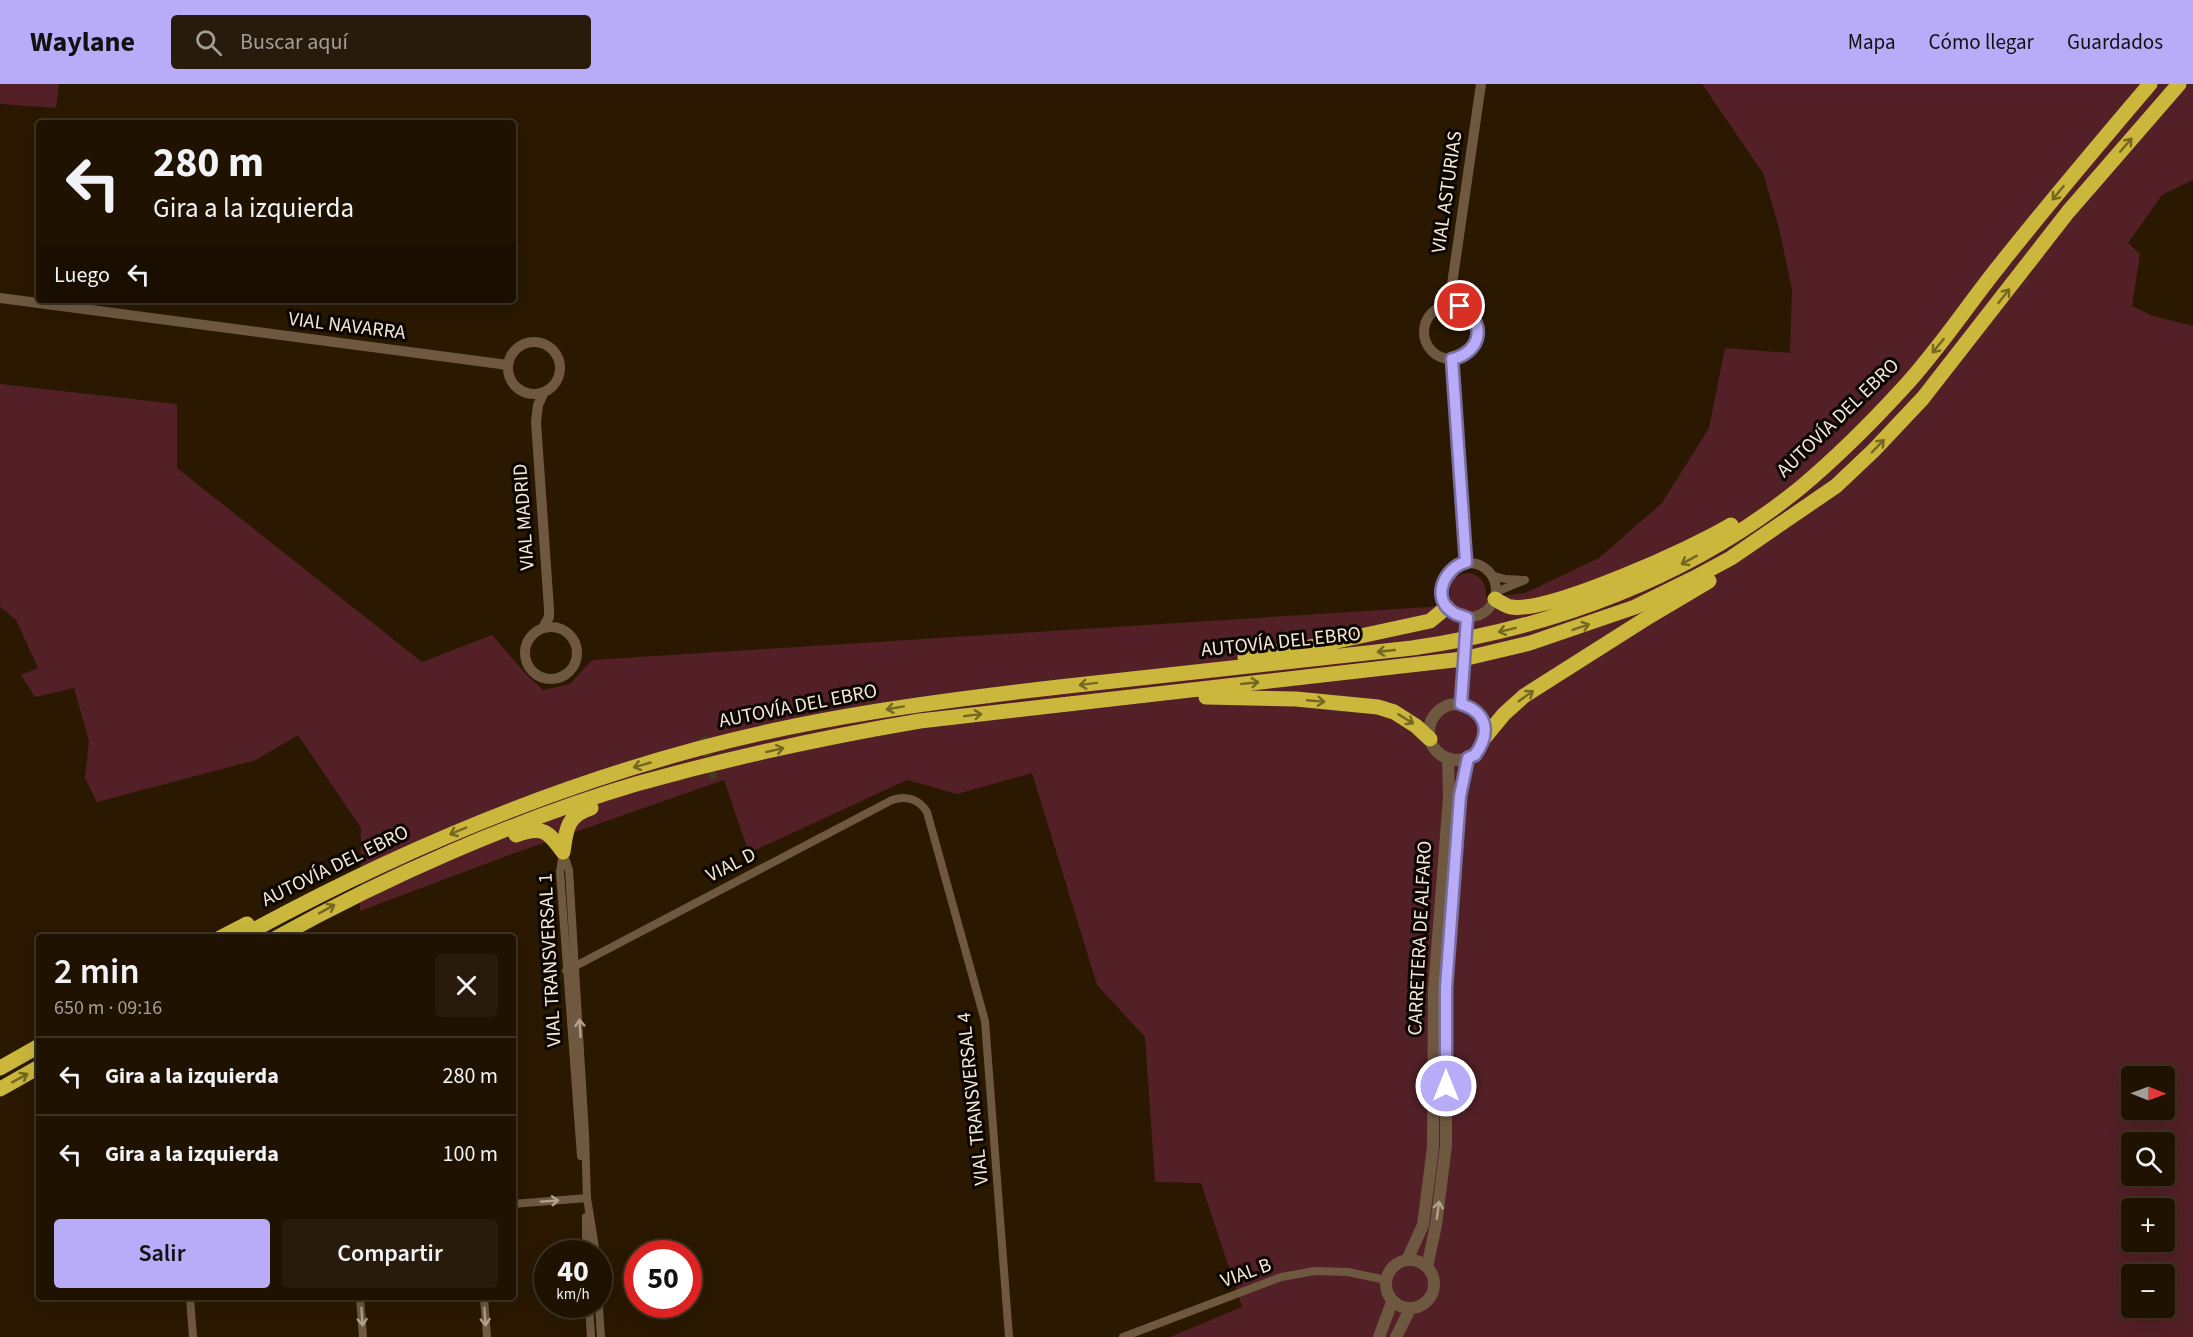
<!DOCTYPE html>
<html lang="es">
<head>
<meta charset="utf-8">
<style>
  body { margin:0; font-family:"Source Sans 3",sans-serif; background:#281b0b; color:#f1f3f6; height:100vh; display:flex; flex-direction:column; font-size:22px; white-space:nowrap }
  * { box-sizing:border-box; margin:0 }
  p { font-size:20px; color:#a29e99 }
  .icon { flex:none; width:33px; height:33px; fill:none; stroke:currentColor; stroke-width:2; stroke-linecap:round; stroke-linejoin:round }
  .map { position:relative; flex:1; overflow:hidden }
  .drawer { position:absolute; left:36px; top:850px; width:480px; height:366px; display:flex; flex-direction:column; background:#201201; border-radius:6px; box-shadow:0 6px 24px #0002,0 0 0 2px #3d3223 }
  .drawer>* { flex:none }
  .banner { position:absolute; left:36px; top:36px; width:480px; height:183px; border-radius:6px; box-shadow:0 6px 24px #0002,0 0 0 2px #3d3223; background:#201201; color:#f1f3f6; overflow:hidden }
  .needle { width:39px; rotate:91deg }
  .buttons { position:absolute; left:2121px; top:982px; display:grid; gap:12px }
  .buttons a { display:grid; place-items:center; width:54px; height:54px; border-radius:6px; background:#201201; box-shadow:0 6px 24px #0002,0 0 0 2px #3d3223; font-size:30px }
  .speed { position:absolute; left:534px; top:1156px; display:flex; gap:12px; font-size:30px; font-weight:700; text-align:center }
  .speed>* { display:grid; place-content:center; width:78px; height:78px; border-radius:50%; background:#201201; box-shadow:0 6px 24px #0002,0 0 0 2px #3d3223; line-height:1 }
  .speed small { font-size:15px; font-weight:400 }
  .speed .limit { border:9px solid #d22; background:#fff; color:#111 }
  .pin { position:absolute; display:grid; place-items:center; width:51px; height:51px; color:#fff; margin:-26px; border:3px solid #fff; border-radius:50%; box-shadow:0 2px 6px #0007 }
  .me { position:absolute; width:66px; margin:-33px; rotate:0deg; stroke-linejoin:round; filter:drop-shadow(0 0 4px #0008) }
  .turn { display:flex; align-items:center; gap:21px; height:126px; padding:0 18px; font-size:27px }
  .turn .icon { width:78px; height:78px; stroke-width:2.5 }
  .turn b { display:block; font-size:42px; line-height:51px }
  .then { display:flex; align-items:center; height:57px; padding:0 18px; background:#0003; gap:12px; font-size:22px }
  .round { display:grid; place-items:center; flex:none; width:63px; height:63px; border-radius:6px; background:#281b0b }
  .headline { display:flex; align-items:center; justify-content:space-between; height:102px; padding:0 18px }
  h1 { font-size:36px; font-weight:600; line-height:45px }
  .primary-button { display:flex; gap:12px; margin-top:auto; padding:12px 18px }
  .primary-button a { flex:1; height:69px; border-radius:6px; background:#b8abf7; color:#111; font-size:24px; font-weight:600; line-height:69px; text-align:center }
  .primary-button a+a { background:#281b0b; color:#f1f3f6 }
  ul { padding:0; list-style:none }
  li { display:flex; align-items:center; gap:18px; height:78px; padding:0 18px; border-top:2px solid #3d3223 }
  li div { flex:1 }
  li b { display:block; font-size:22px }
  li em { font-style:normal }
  header { display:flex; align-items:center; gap:36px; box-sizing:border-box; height:84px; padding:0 30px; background:#b8abf7; color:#111 }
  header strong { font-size:28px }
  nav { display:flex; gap:33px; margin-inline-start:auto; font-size:21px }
  .search { width:420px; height:54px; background:#281b0b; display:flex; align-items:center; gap:15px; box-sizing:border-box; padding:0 21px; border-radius:6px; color:#a29e99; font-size:22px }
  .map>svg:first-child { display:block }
</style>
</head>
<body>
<header>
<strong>Waylane</strong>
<div class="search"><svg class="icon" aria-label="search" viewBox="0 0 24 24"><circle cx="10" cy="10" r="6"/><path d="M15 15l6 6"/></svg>Buscar aquí</div>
<nav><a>Mapa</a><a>Cómo llegar</a><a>Guardados</a></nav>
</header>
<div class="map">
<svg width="2193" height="1253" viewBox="0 0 2193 1253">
  <rect width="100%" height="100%" fill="#2a1801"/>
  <path fill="#522026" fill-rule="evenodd" d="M0 0H59L56 24 0 20Z
    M1702 0H2193V96L2162 111 2128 159 2140 170 2132 222 2153 232 2193 242V1253H1170L1242 1223 1201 1099 1155 1098 1145 953 1097 901 1032 689 957 710 907 696 749 769 724 696 515 769 360 827 361 744 298 651 256 676 97 718 85 694 89 657 74 604 35 613 21 591 38 584 16 536 0 523V300L177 320V384L422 578 492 551 524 588 543 606 570 600 592 576 1429 523 1452 519C1438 484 1489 477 1486 514L1525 509 1599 474 1662 419 1709 344 1725 264 1790 269 1792 206 1779 144 1763 89ZM2132 993H2164V1026H2132ZM2132 1059H2164V1092H2132ZM2132 1125H2164V1158H2132ZM2132 1191H2164V1224H2132Z"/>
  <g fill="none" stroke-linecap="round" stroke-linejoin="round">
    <path stroke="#483721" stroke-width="8" stroke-dasharray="8 4" stroke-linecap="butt" d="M703 653 714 696"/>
    <path stroke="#6e5940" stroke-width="8" d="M1491 491 1505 495 1525 496 1496 508
      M563 768 569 786 585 1050 587 1114 596 1170
      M563 768 560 788 581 1072
      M566 887 892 716C906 711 919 715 927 728L985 937 1009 1253
      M513 1120 587 1114
      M586 1170V1133
      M598 1208 601 1253
      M190 1214 193 1253
      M360 1214 363 1253
      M484 1214 487 1253
      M589 1221 591 1253
      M1123 1253 1281 1193 1315 1187 1348 1188 1386 1196"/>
    <path stroke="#6e5940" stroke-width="10" d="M0 214 508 281
      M1449 221 1481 0
      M1424 248a27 27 0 1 1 54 0a27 27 0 1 1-54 0Z
      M508 284a26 26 0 1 1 52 0a26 26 0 1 1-52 0Z
      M1452 275 1466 478
      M1442 506a27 27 0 1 1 54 0a27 27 0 1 1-54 0Z
      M525 569a26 26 0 1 1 52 0a26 26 0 1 1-52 0Z
      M543 544 549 533V525L536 338 538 321 544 308
      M1461 620 1467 534"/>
    <path stroke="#6e5940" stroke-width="12" d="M1429 648a28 28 0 1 1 56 0a28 28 0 1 1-56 0Z
      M1386 1200a24 24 0 1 1 48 0a24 24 0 1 1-48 0Z
      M1407 1176 1423 1141 1433 1063 1434 905 1449 713 1448 675
      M1427 1183 1436 1141 1446 1062V903L1460 712 1468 674
      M1379 1253 1392 1218
      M1396 1253 1410 1225"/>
    <path stroke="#cab73c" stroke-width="15" d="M1495 515C1500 518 1506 522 1511 523 1550 529 1695 463 1731 441
      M1245 573 1305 564 1430 537 1447 523
      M1206 613 1296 615 1378 623 1394 628 1416 642 1430 655
      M1485 653 1504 630 1524 612 1650 532 1709 497
      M516 751C542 741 548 747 563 768
      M563 768C566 746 567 731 591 724
      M220 854 247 840
      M239 854C384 774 537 708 697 665 815 633 937 617 1059 603 1177 590 1295 577 1412 564 1552 544 1689 494 1800 404 1837 373 1872 338 1904 303 1939 265 1967 222 1999 182 2048 120 2099 60 2150 0
      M276 854C386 793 515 736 636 700 729 674 825 653 920 637L1463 575 1530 559 1635 523 1694 494 1731 474 1836 402 1874 366 1923 314 2068 128 2179 0
      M0 984 39 962
      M0 1005 39 983"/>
  </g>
  <defs><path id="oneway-shaft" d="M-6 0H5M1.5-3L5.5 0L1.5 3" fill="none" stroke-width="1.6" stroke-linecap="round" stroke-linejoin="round" transform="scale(1.5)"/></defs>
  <g stroke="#746721">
    <use href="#oneway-shaft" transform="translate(2126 61) rotate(-49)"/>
    <use href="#oneway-shaft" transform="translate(2058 109) rotate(129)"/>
    <use href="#oneway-shaft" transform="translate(2004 212) rotate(-52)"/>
    <use href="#oneway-shaft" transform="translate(1938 262) rotate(129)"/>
    <use href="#oneway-shaft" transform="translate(1878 362) rotate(-46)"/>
    <use href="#oneway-shaft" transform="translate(1689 476) rotate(151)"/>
    <use href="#oneway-shaft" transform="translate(1581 543) rotate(-19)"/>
    <use href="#oneway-shaft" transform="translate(1507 546) rotate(166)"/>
    <use href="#oneway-shaft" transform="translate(1386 567) rotate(174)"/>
    <use href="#oneway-shaft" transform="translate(1250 599) rotate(-6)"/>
    <use href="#oneway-shaft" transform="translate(1088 600) rotate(173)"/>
    <use href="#oneway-shaft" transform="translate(1526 612) rotate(-35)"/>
    <use href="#oneway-shaft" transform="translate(1316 617) rotate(5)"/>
    <use href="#oneway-shaft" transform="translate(895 624) rotate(170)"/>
    <use href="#oneway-shaft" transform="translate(973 631) rotate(-7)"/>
    <use href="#oneway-shaft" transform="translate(1406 635) rotate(32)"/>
    <use href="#oneway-shaft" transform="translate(775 666) rotate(-13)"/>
    <use href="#oneway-shaft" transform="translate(642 681) rotate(164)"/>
    <use href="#oneway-shaft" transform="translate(458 747) rotate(157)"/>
    <use href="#oneway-shaft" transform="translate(327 825) rotate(-29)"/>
    <use href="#oneway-shaft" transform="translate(20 994) rotate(-29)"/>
  </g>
  <g stroke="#b1a08c">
    <use href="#oneway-shaft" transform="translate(580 944) rotate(-93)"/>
    <use href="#oneway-shaft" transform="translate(550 1117) rotate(-4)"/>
    <use href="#oneway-shaft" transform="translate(1438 1126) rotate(-82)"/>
    <use href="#oneway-shaft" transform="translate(362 1233) rotate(86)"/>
    <use href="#oneway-shaft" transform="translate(485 1233) rotate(86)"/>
  </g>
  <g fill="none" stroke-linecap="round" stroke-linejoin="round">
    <g stroke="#786fa1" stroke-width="15">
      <path id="route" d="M1446 1002V903L1460 712 1468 674 1475 671C1491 649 1488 629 1461 620L1467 534C1463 532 1457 531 1454 529 1430 515 1444 484 1466 478L1452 275C1482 268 1487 238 1460 222"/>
    </g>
    <use href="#route" stroke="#b8abf7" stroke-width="10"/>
  </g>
  <g text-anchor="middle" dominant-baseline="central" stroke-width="6" stroke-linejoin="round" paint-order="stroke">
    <g font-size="20" fill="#f4e8d9" stroke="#0c0601">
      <text transform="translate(1447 108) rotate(-82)">VIAL ASTURIAS</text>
      <text transform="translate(347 242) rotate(7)">VIAL NAVARRA</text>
      <text transform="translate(1838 334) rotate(-44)">AUTOVÍA DEL EBRO</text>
      <text transform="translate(524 433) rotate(-94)">VIAL MADRID</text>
      <text transform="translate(1281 558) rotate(-6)">AUTOVÍA DEL EBRO</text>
      <text transform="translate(798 622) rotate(-11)">AUTOVÍA DEL EBRO</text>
      <text transform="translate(731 781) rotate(-27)">VIAL D</text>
      <text transform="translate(335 782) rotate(-26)">AUTOVÍA DEL EBRO</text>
      <text transform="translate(1420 854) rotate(-87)">CARRETERA DE ALFARO</text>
      <text transform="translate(550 876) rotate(-93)">VIAL TRANSVERSAL 1</text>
      <text transform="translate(973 1015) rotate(-96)">VIAL TRANSVERSAL 4</text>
      <text transform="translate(1246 1189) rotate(-20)">VIAL B</text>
    </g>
  </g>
</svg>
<div class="buttons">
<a><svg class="needle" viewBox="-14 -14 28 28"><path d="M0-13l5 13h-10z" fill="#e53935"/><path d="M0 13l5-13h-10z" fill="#a29e99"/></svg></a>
<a><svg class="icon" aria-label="search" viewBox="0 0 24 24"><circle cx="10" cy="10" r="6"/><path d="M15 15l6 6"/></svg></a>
<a>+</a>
<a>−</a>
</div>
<div class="speed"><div>40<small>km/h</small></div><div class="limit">50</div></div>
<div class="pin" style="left:1460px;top:222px;background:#d93025"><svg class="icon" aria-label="arrive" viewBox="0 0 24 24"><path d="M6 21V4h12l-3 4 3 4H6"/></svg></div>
<svg class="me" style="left:1446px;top:1002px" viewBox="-20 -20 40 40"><circle r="17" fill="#b8abf7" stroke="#fff" stroke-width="3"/><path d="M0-11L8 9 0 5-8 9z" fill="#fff"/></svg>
<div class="banner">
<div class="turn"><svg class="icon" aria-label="left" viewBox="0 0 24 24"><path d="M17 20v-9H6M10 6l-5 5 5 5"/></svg><div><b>280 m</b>Gira a la izquierda</div></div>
<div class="then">Luego<svg class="icon" aria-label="left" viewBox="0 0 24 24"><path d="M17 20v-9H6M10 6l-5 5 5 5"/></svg></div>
</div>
<section class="drawer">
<div class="headline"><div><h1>2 min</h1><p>650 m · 09:16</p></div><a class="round"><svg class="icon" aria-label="close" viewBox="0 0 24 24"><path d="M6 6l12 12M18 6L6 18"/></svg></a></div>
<ul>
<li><svg class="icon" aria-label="left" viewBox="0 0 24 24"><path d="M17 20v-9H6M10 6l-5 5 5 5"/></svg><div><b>Gira a la izquierda</b></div><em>280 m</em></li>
<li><svg class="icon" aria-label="left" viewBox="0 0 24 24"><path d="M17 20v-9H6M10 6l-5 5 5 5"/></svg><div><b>Gira a la izquierda</b></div><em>100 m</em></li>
</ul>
<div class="primary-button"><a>Salir</a><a>Compartir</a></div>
</section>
</div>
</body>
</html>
